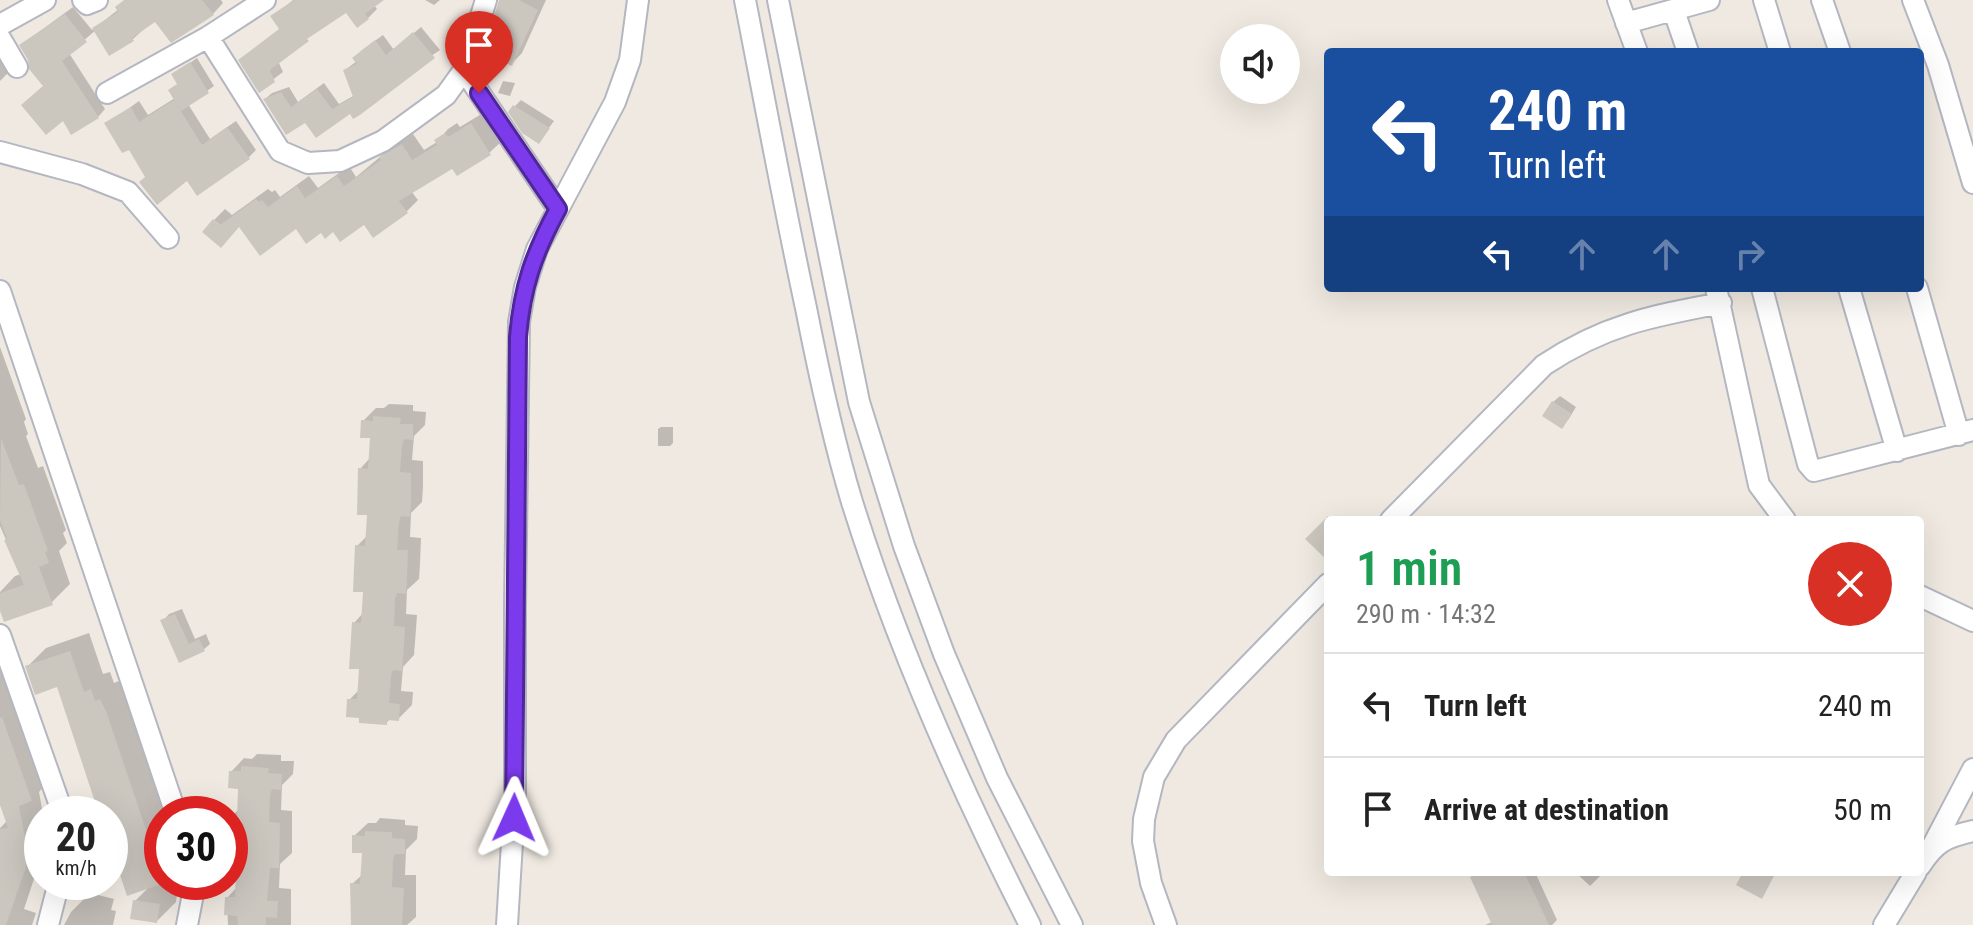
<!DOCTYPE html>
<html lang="en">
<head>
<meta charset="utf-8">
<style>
  body { margin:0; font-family:"Roboto Condensed",sans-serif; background:#f6f6f6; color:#222; height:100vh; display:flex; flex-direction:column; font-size:30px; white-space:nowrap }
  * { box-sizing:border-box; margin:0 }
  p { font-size:26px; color:#767676 }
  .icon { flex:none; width:44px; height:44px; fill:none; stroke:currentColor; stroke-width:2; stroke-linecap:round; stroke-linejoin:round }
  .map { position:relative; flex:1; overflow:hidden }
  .sheet { position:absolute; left:1324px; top:516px; width:600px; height:360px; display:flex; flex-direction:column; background:#fff; border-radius:8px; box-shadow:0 8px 32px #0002 }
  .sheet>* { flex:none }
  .top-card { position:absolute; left:1324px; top:48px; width:600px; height:244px; border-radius:8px; box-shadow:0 8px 32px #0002; background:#1a4fa0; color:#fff; overflow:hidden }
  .tools { position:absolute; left:1220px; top:24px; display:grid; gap:16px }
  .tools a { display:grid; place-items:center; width:80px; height:80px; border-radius:50%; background:#fff; box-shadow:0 8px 32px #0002; font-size:40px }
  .speed { position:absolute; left:24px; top:796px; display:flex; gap:16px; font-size:40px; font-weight:700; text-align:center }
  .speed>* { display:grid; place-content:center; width:104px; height:104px; border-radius:50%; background:#fff; box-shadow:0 8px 32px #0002; line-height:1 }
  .speed small { font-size:20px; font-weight:400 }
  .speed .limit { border:12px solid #d22; background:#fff; color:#111 }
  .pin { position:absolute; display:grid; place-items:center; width:68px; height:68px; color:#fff; margin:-82px -34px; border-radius:50% 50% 50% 0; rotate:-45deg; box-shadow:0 0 8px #0007 }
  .pin .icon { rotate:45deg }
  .me { position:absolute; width:88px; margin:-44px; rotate:1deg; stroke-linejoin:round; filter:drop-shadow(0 0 6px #0008) }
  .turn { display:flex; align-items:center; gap:28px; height:168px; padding:0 32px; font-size:36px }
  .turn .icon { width:104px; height:104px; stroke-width:2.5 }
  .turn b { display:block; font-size:56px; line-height:68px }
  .lanes { display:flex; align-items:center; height:76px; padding:0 32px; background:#0003; justify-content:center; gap:40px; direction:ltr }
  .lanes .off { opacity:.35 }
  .round { display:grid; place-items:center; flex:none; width:84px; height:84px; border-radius:42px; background:#f6f6f6 }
  .overview { display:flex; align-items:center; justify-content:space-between; height:136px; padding:0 32px }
  h1 { font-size:48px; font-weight:600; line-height:60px; color:#1e9e55 }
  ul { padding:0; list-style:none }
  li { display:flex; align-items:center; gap:24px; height:104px; padding:0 32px; border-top:2px solid #e0e0e0 }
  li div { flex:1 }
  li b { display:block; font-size:30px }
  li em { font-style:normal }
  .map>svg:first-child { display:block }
</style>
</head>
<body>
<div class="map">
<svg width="1973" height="925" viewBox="0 0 1973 925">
  <rect width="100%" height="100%" fill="#efe9e1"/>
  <path fill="#0003" d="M125 0H221L223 3 213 14 155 19 133 39 110 53 96 30 69 53 105 109 98 117 45 86 21 45 73 7 92 30 119 9Z
    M293 0H381L374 5 377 9 368 18 347 11 316 31 278 61 283 72 259 90 280 28 273 17Z
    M425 0H440L434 5Z
    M500 0H546L522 53 512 63Z
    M421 27 440 50 351 111 306 120 265 99 272 93 289 87 298 102 324 83 339 104 355 95 345 70 357 61 361 51 383 35 394 50Z
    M0 46 16 65 0 81Z
    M197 58 214 86 188 104 210 139 236 121 256 150 248 158 188 179 147 177 129 147 107 124 139 101 148 115 175 98 178 83 173 75Z
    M503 81 515 83 510 96 498 93Z
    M521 100 554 121 539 141 515 106Z
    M483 113 501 142 489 153 453 166 411 191 418 200 406 212 321 231 296 226 240 225 232 234 214 220 225 209 232 215 268 189 272 192 275 190 280 197 309 176 318 188 349 166 356 177 393 146 413 134 424 150 437 142 448 129 457 123 460 127Z
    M0 347 26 419 24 422 28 434 26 436 38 468 43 466 66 530 63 533 67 543 59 551 70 584 51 603 0 605V592L15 576 21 574 0 526Z
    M1560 396 1576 407 1568 420 1553 402Z
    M389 404 413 405V411L426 412 425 425 414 436 412 460 423 461V487L422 502 411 513 410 537 421 538 420 564 419 579 407 590 406 614 417 615 416 629 414 655 403 667 401 691 413 692 412 705 398 719 391 718 386 723 349 700 360 689 361 667 354 623 364 612 365 590 357 546 368 535 369 513 360 469 370 458 372 436 363 421 376 408H384Z
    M661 427H673V443L670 446H658V429Z
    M182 609 195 639 206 634 210 644 203 650 180 660 163 621 169 614Z
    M89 633 103 674 110 672 114 683 119 681 124 692 165 814H162L161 883 178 885 176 902 157 921 135 901 151 885 110 838V814H102L58 684 27 667 46 648Z
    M0 640 50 780 39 792 43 814 42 855 24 909 36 913 32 925H0V828L8 820 0 799Z
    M257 754 281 755V761H294L293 774 282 785 281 810 292 811V853L280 864 279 888 291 889V925H228L227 898 237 887 238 865H230V818L239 809 240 787 231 772 244 758 252 759Z
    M380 818 405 820V825L418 826 417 839 406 850 405 875H416V917L407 925H352V884L363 874 364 851 354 836 368 823H376Z
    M1477 872H1535L1557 920 1552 925H1485L1492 922 1472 877Z
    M1575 872H1604L1590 886Z
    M90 893 114 899 111 910 116 911 113 925H64L71 912Z"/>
  <path fill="#cbc7bf" d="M124 0H202L214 15 171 43 155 22 132 38 134 41 109 56 92 28 118 12 115 7Z
    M294 0H384L365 14 369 19 357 28 346 13 307 39 309 41 270 70 275 82 259 93 238 60 279 29 270 16Z
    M499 0H519L538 10 512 66 483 53Z
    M65 14 87 42 62 61 99 118 71 135 63 121 46 135 21 105 43 86 29 69 28 60 19 45Z
    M413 32 435 58 360 115 353 119 350 114 316 138 305 123 286 135 263 99 281 92 291 107 317 89 332 109 353 97 343 70 357 64 352 58 375 40 386 55Z
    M190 62 209 93 181 111 168 90 177 84 171 74Z
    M174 100 202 145 227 127 250 159 197 196 187 181 157 205 139 182 145 177 129 150 122 153 104 123 131 107 139 122Z
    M513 105 550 128 539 144 522 133 508 112Z
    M471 123 491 155 457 176 452 169 399 201 408 213 373 238 364 225 340 242 333 232 325 239 321 233 306 244 296 229 260 256 239 227 221 248 202 232 213 219 220 225 256 199 259 202 262 200 268 207 297 186 305 198 337 176 344 186 381 160 379 157 402 144 412 160 437 145 434 140 445 133 448 137Z
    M1552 401 1572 414 1562 429 1542 416Z
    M373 416 401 418 400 424H413V440L404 439 402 445 400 472 411 473V501L410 517 401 516 399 522 397 550H408L407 578 406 594 397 593 395 599 394 626 405 627 404 644 402 671 393 670 391 676 389 703 400 704 399 721 387 720V725L359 723V718L346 717 347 699H357L359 669H349L352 622 361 623 363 592H353L355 545 365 546 367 515H357L358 468 368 469 370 438H360L361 420 373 421Z
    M1 438 19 485 24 484 48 551 45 552 49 563 39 567 53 605 4 622 0 611V593L24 585 4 540 7 539 0 520Z
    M1328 516V561L1305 539Z
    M175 614 189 644 199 639 205 651 179 663 160 620Z
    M70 651 84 692 91 689 95 701 100 699 106 711 164 883 127 896 110 844V814H99L57 687 35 695 25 666Z
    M2 717 32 801 19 806 25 837 29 836 34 864 28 861 6 925H0V829L8 828 0 805V718Z
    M241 766 269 768 268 773 282 774 281 790 272 789 270 795 269 822 280 823 279 868H270L267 901H278L277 918 266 917V925H238L237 916 224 915 225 897H235L236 867H230V819H237L238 789 228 788 229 771H241Z
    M365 831 392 832V838L405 839V854H395L393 860 392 887 404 888 402 925H351L350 883 360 884 362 853H352V835L365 836Z
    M1480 872H1524L1549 925H1492L1470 877Z
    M1743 872H1776L1762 899 1736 885Z
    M133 900 160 904 157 923 130 919Z"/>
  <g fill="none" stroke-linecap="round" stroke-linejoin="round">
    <g stroke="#b4b7c1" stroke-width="24">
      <path id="minor" d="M83 0 87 4 97 0
        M265 0 208 37 280 151 308 163 340 161 383 141 446 95 464 70 486 0
        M745 0C765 103 784 206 806 308 819 374 833 439 852 502 898 649 960 788 1030 925
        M778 0 859 402 904 546 944 654 997 778 1072 925
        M1618 0 1637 52
        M1764 0 1780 52
        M1822 0 1840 52
        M1913 0 1938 65 1973 183
        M1674 11 1688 52
        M1626 23 1709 0
        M0 25 45 0
        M0 38 17 67
        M464 70 558 209
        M107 93 208 37
        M0 152 82 174 128 192 168 238
        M1716 288 1759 485 1785 520
        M1762 288 1808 464 1814 471 1973 430
        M1849 288 1897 451
        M1917 288 1959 435
        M0 291 176 814
        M1391 520 1544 365C1604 325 1652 316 1721 303
        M1920 596 1973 621
        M0 635 63 814
        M1931 849 1973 769
        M1920 866C1935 842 1946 837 1973 831
        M48 925 59 882
        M187 925 193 894 192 882
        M507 925 515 793V607L519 322 525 287 537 249 615 102 630 60 638 0
        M1166 925 1151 883 1143 841 1144 819 1154 777 1176 740 1328 584
        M1884 925 1916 872"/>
    </g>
    <use href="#minor" stroke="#fff" stroke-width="20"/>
  </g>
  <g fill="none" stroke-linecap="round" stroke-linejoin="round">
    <g stroke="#51269a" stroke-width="20">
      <path id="route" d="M479 93 558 209C534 253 522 287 518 337L514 818"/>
    </g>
    <use href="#route" stroke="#7c3aed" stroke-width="14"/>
  </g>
</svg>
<div class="tools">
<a><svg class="icon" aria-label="sound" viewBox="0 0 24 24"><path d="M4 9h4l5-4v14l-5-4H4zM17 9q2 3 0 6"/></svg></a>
</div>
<div class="speed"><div>20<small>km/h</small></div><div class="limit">30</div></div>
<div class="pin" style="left:479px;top:93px;background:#d93025"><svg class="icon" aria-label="arrive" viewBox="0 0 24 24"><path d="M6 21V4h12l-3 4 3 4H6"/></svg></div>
<svg class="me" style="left:514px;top:818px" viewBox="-20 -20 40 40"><path d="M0-17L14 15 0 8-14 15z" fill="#7c3aed" stroke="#fff" stroke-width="4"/></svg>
<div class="top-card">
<div class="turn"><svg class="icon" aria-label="left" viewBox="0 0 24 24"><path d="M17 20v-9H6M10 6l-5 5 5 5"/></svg><div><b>240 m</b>Turn left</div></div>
<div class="lanes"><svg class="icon" aria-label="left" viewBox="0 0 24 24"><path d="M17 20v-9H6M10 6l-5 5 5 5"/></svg><svg class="icon off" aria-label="ahead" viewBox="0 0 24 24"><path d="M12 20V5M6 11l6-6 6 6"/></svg><svg class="icon off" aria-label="ahead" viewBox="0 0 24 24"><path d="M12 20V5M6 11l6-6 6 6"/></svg><svg class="icon off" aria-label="right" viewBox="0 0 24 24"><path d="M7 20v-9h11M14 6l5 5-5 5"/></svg></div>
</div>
<section class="sheet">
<div class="overview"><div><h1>1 min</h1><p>290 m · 14:32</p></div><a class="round" style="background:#d93025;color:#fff"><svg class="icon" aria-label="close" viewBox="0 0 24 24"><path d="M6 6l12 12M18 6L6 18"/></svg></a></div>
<ul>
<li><svg class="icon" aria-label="left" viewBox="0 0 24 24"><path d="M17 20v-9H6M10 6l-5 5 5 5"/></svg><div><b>Turn left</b></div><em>240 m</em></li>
<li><svg class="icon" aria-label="arrive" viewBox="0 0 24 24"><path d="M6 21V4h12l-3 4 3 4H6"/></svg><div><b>Arrive at destination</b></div><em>50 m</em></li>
</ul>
</section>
</div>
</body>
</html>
